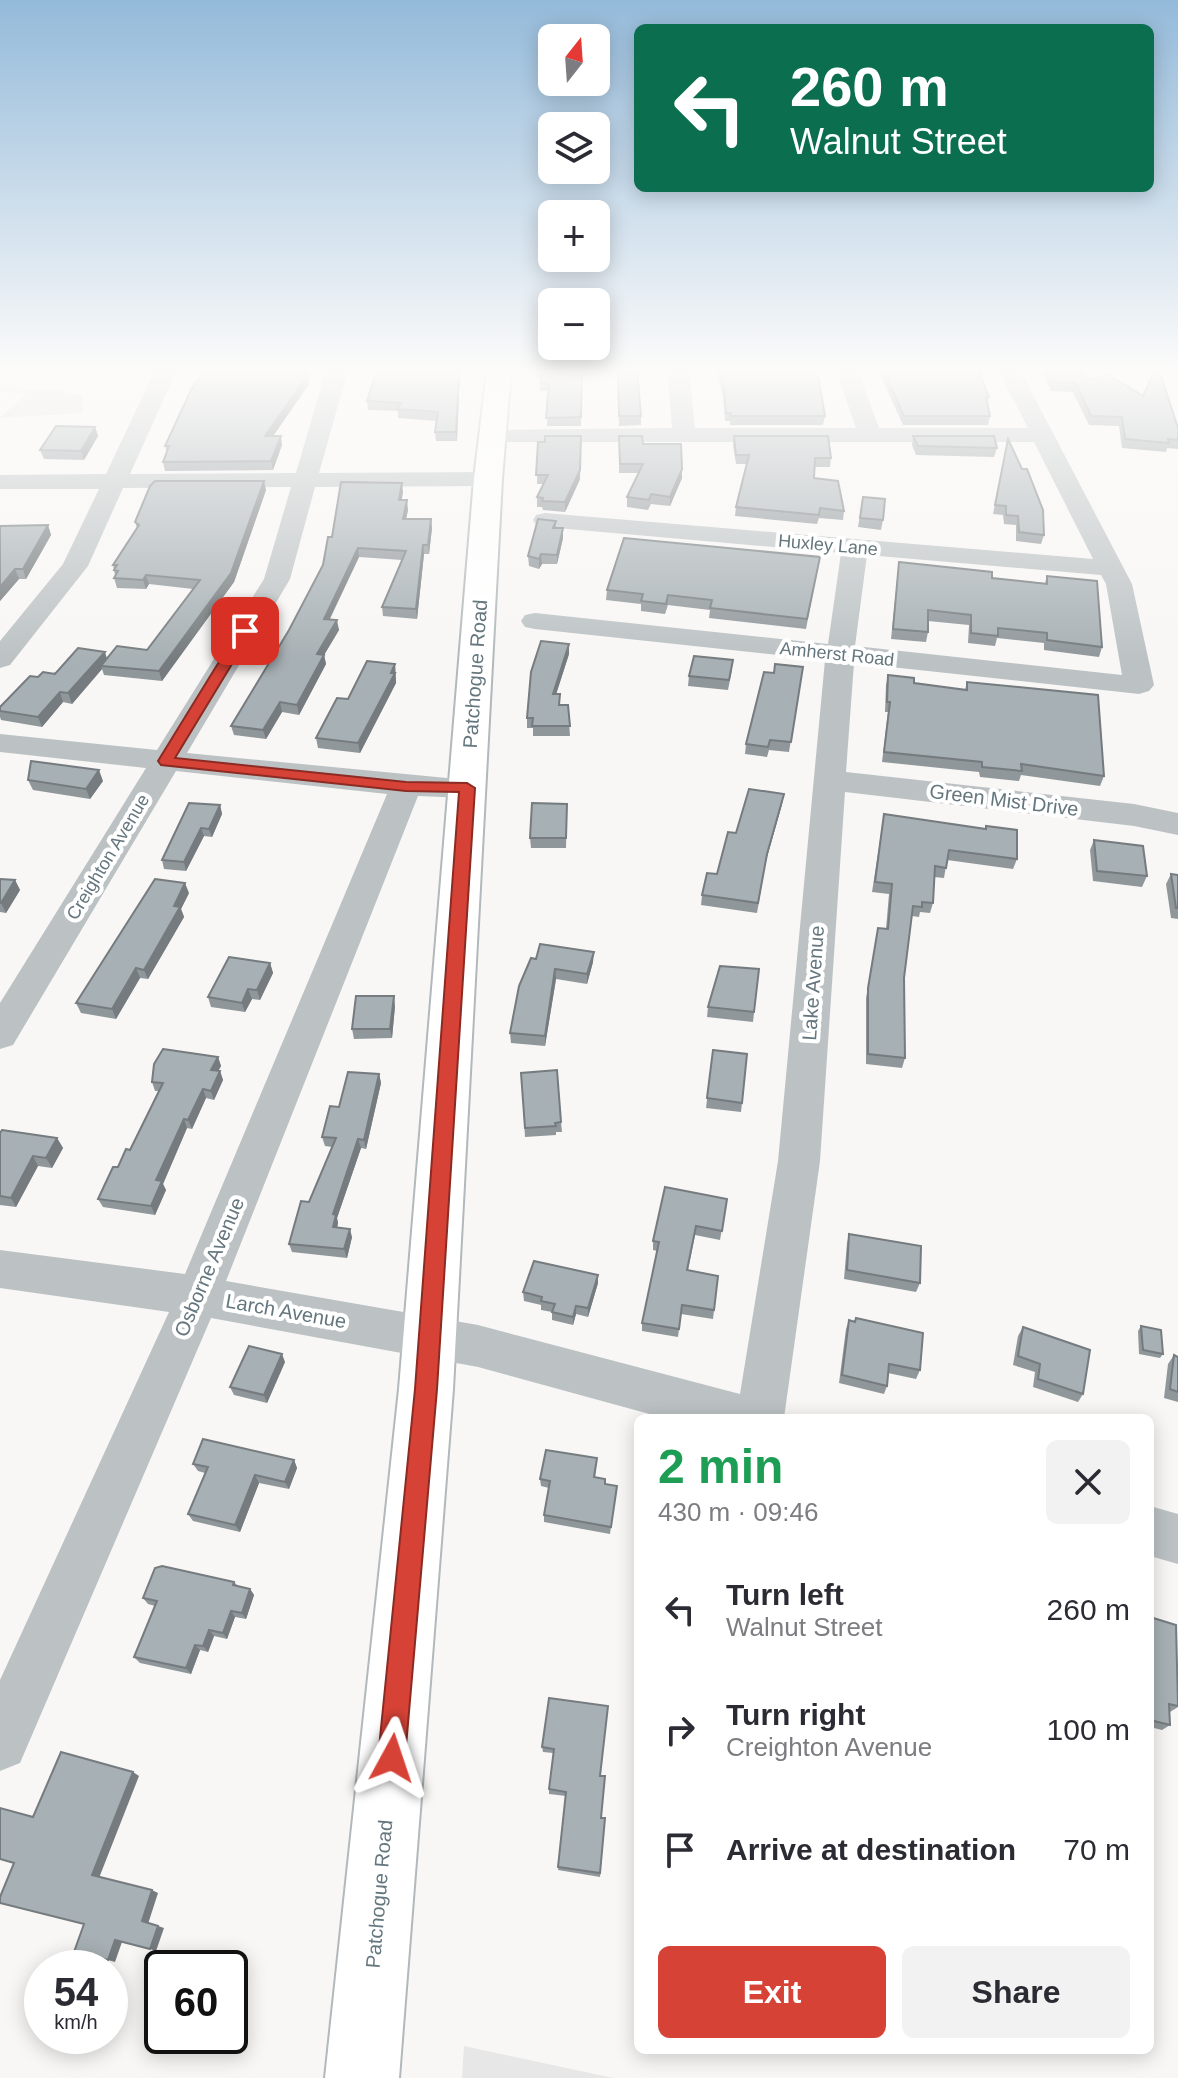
<!DOCTYPE html>
<html lang="en">
<head>
<meta charset="utf-8">
<style>
  body { margin:0; font-family:Helvetica,sans-serif; background:#f2f2f3; color:#2b2b33; height:100vh; display:flex; flex-direction:column; font-size:30px; white-space:nowrap }
  * { box-sizing:border-box; margin:0 }
  p { font-size:26px; color:#7c7c81 }
  .icon { flex:none; width:44px; height:44px; fill:none; stroke:currentColor; stroke-width:2; stroke-linecap:round; stroke-linejoin:round }
  .map { position:relative; flex:1; overflow:hidden }
  .side { position:absolute; left:634px; top:1414px; width:520px; height:640px; display:flex; flex-direction:column; background:#fff; border-radius:12px; box-shadow:0 4px 20px #0003 }
  .side>* { flex:none }
  .hud { position:absolute; left:634px; top:24px; width:520px; height:168px; border-radius:12px; box-shadow:0 4px 20px #0003; background:#0b6e4f; color:#fff; overflow:hidden }
  .needle { width:52px; rotate:17deg }
  .buttons { position:absolute; left:538px; top:24px; display:grid; gap:16px }
  .buttons a { display:grid; place-items:center; width:72px; height:72px; border-radius:12px; background:#fff; box-shadow:0 4px 20px #0003; font-size:40px }
  .speed { position:absolute; left:24px; top:1950px; display:flex; gap:16px; font-size:40px; font-weight:700; text-align:center }
  .speed>* { display:grid; place-content:center; width:104px; height:104px; border-radius:50%; background:#fff; box-shadow:0 4px 20px #0003; line-height:1 }
  .speed small { font-size:20px; font-weight:400 }
  .speed .limit { border:4px solid #111; border-radius:12px; background:#fff; color:#111 }
  .pin { position:absolute; display:grid; place-items:center; width:68px; height:68px; color:#fff; margin:-34px; border-radius:16px; box-shadow:0 4px 12px #0006 }
  .me { position:absolute; width:88px; margin:-44px; rotate:5deg; stroke-linejoin:round; filter:drop-shadow(0 0 6px #0008) }
  .turn { display:flex; align-items:center; gap:28px; height:168px; padding:0 24px; font-size:36px }
  .turn .icon { width:104px; height:104px; stroke-width:2.5 }
  .turn b { display:block; font-size:56px; line-height:68px }
  .round { display:grid; place-items:center; flex:none; width:84px; height:84px; border-radius:12px; background:#f2f2f3 }
  .summary { display:flex; align-items:center; justify-content:space-between; height:136px; padding:0 24px }
  h1 { font-size:48px; font-weight:600; line-height:60px; color:#1e9e55 }
  .button { display:flex; gap:16px; margin-top:auto; padding:16px 24px }
  .button a { flex:1; height:92px; border-radius:12px; background:#d74236; color:#fff; font-size:32px; font-weight:600; line-height:92px; text-align:center }
  .button a+a { background:#f2f2f3; color:#2b2b33 }
  ul { padding:0; list-style:none }
  li { display:flex; align-items:center; gap:24px; height:120px; padding:0 24px }
  li div { flex:1 }
  li b { display:block; font-size:30px }
  li em { font-style:normal }
  .map>svg:first-child { display:block }
</style>
</head>
<body>
<div class="map">
<svg width="1178" height="2078" viewBox="0 0 1178 2078">
  <rect width="100%" height="100%" fill="#f8f7f5"/>
  <path fill="#e6e7e6" d="M464 2046 613 2078H462Z"/>
  <path fill="#d9dcd5" d="M0 387 63 391 82 396 83 413 0 418 26 394 0 391Z"/>
  <g fill="none" stroke-linecap="round" stroke-linejoin="round">
    <g stroke="#b2b8bb" stroke-width="4">
      <path id="major" d="M487 370H511L502 479 453 1389 399 2078H325L399 1389 474 479Z"/>
    </g>
    <path fill="#bcc2c4" fill-rule="evenodd" d="M155 370H177L130 474 296 473 326 370H348L319 473 488 472 496 474 500 479 496 484 488 486 315 487 290 579 187 753 478 781 483 788 478 795 467 798 418 796 226 1281 478 1325 740 1394 778 1161 825 660 535 629 525 627 521 621 525 615 535 613 828 644 841 553 545 527 536 525 533 520 536 515 545 513 1093 559 1034 442H492L484 440 481 435 484 430 672 428 667 370H689L695 428H856L836 370H858L879 428H1028L998 370H1020L1132 584 1154 685 1149 691 1139 694 854 663 846 772 1134 804 1178 813V835L1134 826 845 792 820 1161 784 1418H664L478 1367 211 1318 20 1763 0 1771V1680L169 1312 0 1288V1250L185 1274 387 794 176 771 13 1045 0 1049V1003L146 768 0 752V734L157 750 264 579 291 487 123 488 88 566 10 665 0 668V641L63 564 99 489H0V475L106 474ZM867 555 1101 575 1106 584 1122 675 855 646Z
      M1150 1506 1178 1514V1564L1150 1556Z"/>
    <use href="#major" fill="#fff" fill-rule="evenodd"/>
  </g>
  <path fill="#90979b" d="M308 370 306 375H308L309 384 273 436 282 445 273 470 165 471 163 462 167 452 165 446Z
    M460 370 457 441H436L435 432 437 421 398 418V411L368 410 367 401Z
    M582 370 581 426H547L548 391H540V383Z
    M618 370 641 416V425L619 426Z
    M716 370H815L825 416 823 425H730V421H725L723 396Z
    M878 370H978L989 397 987 404 990 416 988 425H903Z
    M1041 370H1081L1087 380 1178 428V449L1167 448 1166 452 1122 448 1119 426 1089 425 1073 392 1051 391Z
    M95 427 98 436 84 460 44 459 40 450Z
    M619 436 643 444 682 478 670 506 651 504 648 510 627 507V497L638 473H619Z
    M734 436 831 458 830 467H815L814 478 844 511 843 520 819 518 817 524 735 516 736 507 747 464H736L733 445Z
    M913 436 997 448 994 457 916 455 912 445Z
    M1008 439 1044 535 1041 544 1016 541V525L1004 524 1003 515 993 514Z
    M538 442 580 479 565 512 543 510 542 507H537V497L543 484H537Z
    M266 490 234 582 162 681 104 675 102 669 72 704 63 702 42 727 1 720 0 717V707L38 677 107 658 147 650 193 589 149 584 146 589 117 588 114 578 115 575 113 565 137 528 135 522Z
    M403 492 401 500 408 510 406 519 432 528 429 554H424L417 619 383 616 382 607 402 560 359 557 330 619 339 630 324 655 326 664 299 715 282 712 266 739 234 735 231 726 289 630 323 565 332 537Z
    M863 497 883 520 881 530 858 527Z
    M556 521V528H563V538L557 564H542L539 569 529 566 528 556Z
    M48 525 51 535 26 579H19L0 601V526Z
    M820 557 806 629 709 618 710 610 668 605 665 614 641 611V604L606 600 607 590Z
    M899 562 992 578 1045 583 1047 576 1102 647 1099 657 1044 650V643L997 638 995 646 968 643 969 625 928 621V632L926 642 891 639Z
    M569 654 556 694 560 705H568L570 736H533V728H527V718Z
    M395 664 396 683 360 753 318 748 316 738 348 699Z
    M803 667 789 752 769 750 767 757 745 754 746 744 774 673Z
    M732 670 728 690 688 686 689 676Z
    M888 675 914 683 965 690 967 682 1104 776 1100 786 1021 775 1019 781 980 777 979 772 882 762 888 712H885L886 685Z
    M28 780 103 781 90 799 33 790Z
    M567 804 566 848H531L530 838Z
    M782 804 765 864 757 913 701 905 702 895 717 874 736 833Z
    M220 805 222 814 212 837 204 836 186 871 164 869 162 860Z
    M884 814 985 829 986 826 1017 859 1013 869 947 860 944 878 934 877 933 903 930 913 920 912 919 917 912 916 904 978 905 1058 902 1068 866 1064V998L878 928 886 929 889 894 872 892Z
    M1094 840 1147 876 1142 887 1093 881 1090 850Z
    M1171 874 1178 875V919L1171 918 1166 884Z
    M0 879 15 880 20 890 6 913 0 912Z
    M189 893 181 909 184 917 148 979 140 978 116 1019 81 1013 76 1003Z
    M531 958 593 962 587 984 556 979 545 1046 511 1043 510 1033Z
    M270 963 273 973 260 1000 252 999 245 1012 211 1007 208 997Z
    M759 969 753 1022 707 1017 708 1007Z
    M395 1006 392 1038 354 1039 352 1029Z
    M713 1050 742 1103 741 1112 706 1108Z
    M218 1057 221 1066 218 1071H220L223 1080 214 1100 206 1098 192 1129 187 1128 163 1184 166 1190 155 1215 103 1207 98 1199 130 1150 159 1091H155L152 1082Z
    M521 1073 561 1122 562 1132H556V1135L525 1137Z
    M379 1074 381 1083 366 1149 361 1148 337 1218 338 1223 337 1228 352 1237 347 1258 292 1252 289 1244 309 1202 332 1147 325 1146 322 1137 339 1107Z
    M0 1133 57 1138 63 1148 52 1168 38 1166 16 1207 0 1205Z
    M727 1199 720 1240 695 1235 688 1270 718 1276 713 1319 681 1314 678 1337 642 1331V1323L657 1251 653 1250V1241Z
    M849 1234 920 1283 916 1292 844 1279 847 1243Z
    M598 1283 588 1317 576 1314 573 1325 552 1320V1312L541 1310V1305L524 1301 523 1292Z
    M856 1318 920 1370 916 1379 888 1373 887 1386 884 1394 839 1383 846 1329 849 1320 854 1321Z
    M1141 1326 1163 1354 1160 1358 1139 1354 1138 1331Z
    M1023 1327 1083 1394 1078 1402 1033 1387 1035 1372 1013 1365 1018 1336Z
    M1174 1355 1178 1357V1402L1164 1398 1168 1364Z
    M285 1362 267 1403 234 1395 230 1387Z
    M597 1458 595 1477 605 1484 617 1486 610 1534 544 1522V1515L549 1488 541 1486 540 1479Z
    M294 1460 297 1468 289 1489 259 1483 240 1532 193 1521 188 1514 205 1473 198 1471 193 1464Z
    M234 1582 238 1586 250 1589 254 1595 246 1619 235 1617 227 1639 214 1636 208 1652 200 1650 191 1674 140 1663 134 1657 155 1606 148 1604 143 1598Z
    M1150 1617 1178 1707 1170 1712V1725L1162 1730 1150 1727Z
    M549 1698 600 1776 601 1818H605L600 1877 558 1870 566 1796 549 1794V1789L553 1753 543 1752 542 1747Z"/>
  <path fill="#757b7e" d="M303 370H308L302 384 300 375Z
    M459 370H460L457 441 456 432Z
    M308 375 309 384 267 445 265 436Z
    M95 427 98 436 84 460 81 451Z
    M281 436 282 445 273 470 271 461Z
    M581 436 580 479 565 512V502Z
    M682 469V478L670 506V497Z
    M264 481 266 490 234 582 162 681 159 671Z
    M402 483 403 492 400 510 399 500Z
    M407 500 408 510 404 528 403 519Z
    M431 519 432 528 429 554 428 545Z
    M48 525 51 535 26 579 23 569Z
    M563 528V538L557 564V555Z
    M423 545 424 554 417 619 416 609Z
    M358 548 359 557 325 628 324 619Z
    M541 554 542 564 539 569V559Z
    M15 569 19 579 0 601V587Z
    M146 575 149 584 146 589 143 580Z
    M337 620 339 630 324 655 326 664 299 715 297 705 317 654Z
    M569 644V654L553 704V694Z
    M105 652 108 662 101 666 102 669 72 704 68 693Z
    M395 664 396 683 360 753 358 743Z
    M60 692 63 702 42 727 38 717Z
    M280 702 282 712 266 739 263 730Z
    M99 770 103 781 90 799 86 789Z
    M784 794 782 804 765 864 757 913 767 854Z
    M220 805 222 814 212 837 209 829Z
    M201 828 204 836 186 871 184 862Z
    M15 880 20 890 6 913 1 903Z
    M185 883 189 893 181 909 184 917 148 979 144 970Z
    M594 952 593 962 587 984V974Z
    M270 963 273 973 260 1000 257 990Z
    M136 968 140 978 116 1019 112 1009Z
    M555 969 556 979 545 1046V1036Z
    M248 989 252 999 245 1012 242 1003Z
    M394 996 395 1006 392 1038 390 1029Z
    M218 1057 221 1066 214 1079 211 1070Z
    M220 1071 223 1080 214 1100 211 1091Z
    M379 1074 381 1083 366 1149 364 1140Z
    M203 1089 206 1098 192 1129 188 1120Z
    M184 1119 187 1128 163 1184 166 1190 155 1215 151 1206 156 1180Z
    M57 1138 63 1148 52 1168 46 1158Z
    M358 1139 361 1148 337 1218 338 1223 335 1236 333 1227V1214Z
    M33 1156 38 1166 16 1207 11 1198Z
    M350 1229 352 1237 347 1258 344 1249Z
    M598 1275V1283L588 1317V1308Z
    M576 1306V1314L573 1325V1317Z
    M282 1354 285 1362 267 1403 264 1395Z
    M294 1460 297 1468 289 1489 285 1482Z
    M255 1475 259 1483 240 1532 235 1525Z
    M250 1589 254 1595 246 1619 242 1613Z
    M231 1611 235 1617 227 1639 223 1633Z
    M209 1630 214 1636 208 1652 203 1646Z
    M195 1645 200 1650 191 1674 186 1668Z
    M133 1772 139 1776 99 1878 92 1875Z
    M152 1890 158 1893 148 1924 142 1921Z
    M158 1926 164 1928 156 1951 150 1949Z
    M115 1940 122 1942 115 1962 108 1960Z"/>
  <path fill="#a7b0b4" stroke="#757b7e" stroke-width="2" d="M205 370H303L300 375H308L265 436H281L271 461 163 462 169 446H165L191 390Z
    M377 370H459L456 432H435L438 412 397 409 401 403 367 401Z
    M542 370H582L581 417 546 418 549 383H540Z
    M618 370H637L641 416H619Z
    M719 370H815L819 381 825 416H731V413H726L724 387Z
    M883 370H978L989 397H986L990 416H904Z
    M1047 370H1081L1087 380 1109 375 1143 396 1155 370H1159L1178 428V440L1168 439 1169 443 1125 439 1122 417 1091 416 1076 383 1053 382Z
    M56 426 95 427 81 451 40 450Z
    M545 436H581L580 470 565 502 542 501 543 498 537 497 548 475H536L538 442H545Z
    M619 436H642L643 444H681L682 469 670 497 651 494 649 500 627 497 643 464H620Z
    M734 436H828L831 458H815L814 478 838 481 844 511 820 508 819 515 736 507 749 455H736Z
    M913 436H994L997 448 918 446Z
    M1008 439 1022 469H1027L1043 510 1044 535 1019 532 1018 516 1006 515V506L995 505Z
    M155 481H264L231 573 159 671 101 666 117 646 147 650 200 580 146 575 143 580 114 578 118 571 114 570 117 565H113L139 525 135 522 150 486Z
    M341 482 402 483 399 500H407L403 519H431L428 545H423L416 609 382 607 406 551 358 548 324 619 337 620 317 654 324 655 297 705 280 702 263 730 231 726 289 630 323 565 328 537H332Z
    M863 497 885 499 883 520 860 518Z
    M538 519 556 521 553 528H563L557 555 541 554 539 559 528 556Z
    M48 525 23 569H15L0 587V526Z
    M624 538 820 557 807 619 710 608 712 600 668 595 666 604 641 601 643 594 607 590Z
    M899 562 992 572V578L1047 584V576L1097 581 1102 647 1047 640V633L998 628V636L971 633V615L928 610V632L893 629Z
    M541 641 569 644 553 694H560L559 705H568L570 726H532L533 718H527L531 672Z
    M78 648 105 652 68 693 60 692 38 717 0 711V707L30 676 38 677 43 672 55 674Z
    M694 656 733 660 729 680 689 676Z
    M367 661 395 664 391 673H395L358 743 316 738 337 698 348 699Z
    M775 664 803 667 791 742 770 740 768 747 746 744 764 672 774 673Z
    M888 675 914 678V683L967 690V682L1098 695 1104 776 1021 764 1022 771 982 767V762L884 752 890 702H887Z
    M31 761 99 770 86 789 28 780Z
    M749 789 784 794 767 854 758 903 702 895 707 873 717 874 728 832 736 833Z
    M189 803 220 805 209 829 201 828 184 862 162 860Z
    M532 803 567 804 566 838H530Z
    M884 814 986 829V826L1017 830V859L949 850 946 868 935 866 933 903 922 902V907L913 906 904 978 905 1058 868 1054V988L878 928 888 929 892 884 875 882Z
    M1094 840 1143 846 1147 876 1097 871Z
    M1171 874 1178 875V908H1176Z
    M0 879 15 880 1 903H0Z
    M155 879 185 883 174 906 180 907 144 970 136 968 112 1009 76 1003Z
    M540 944 594 952 587 974 555 969 545 1036 510 1033 519 986 531 958 536 959Z
    M229 957 270 963 257 990 248 989 242 1003 208 997Z
    M720 966 759 969 754 1012 708 1007Z
    M356 996H394L390 1029H352Z
    M163 1049 218 1057 211 1070 220 1071 211 1091 203 1089 188 1120 184 1119 156 1180 162 1181 151 1206 98 1199 113 1167H118L126 1149 130 1150 163 1083 152 1082 154 1064Z
    M713 1050 747 1054 742 1103 707 1098Z
    M557 1070 561 1122 555 1123 556 1126 525 1128 521 1073Z
    M348 1072 379 1074 364 1140 358 1139 333 1214 336 1215 333 1227 350 1229 344 1249 289 1244 301 1201 309 1202 336 1138 322 1137 330 1106 339 1107Z
    M2 1130 57 1138 46 1158 33 1156 11 1198 0 1196V1133Z
    M665 1187 727 1199 722 1231 696 1226 687 1270 718 1276 714 1310 682 1305 679 1329 642 1323 659 1242 653 1241Z
    M849 1234 921 1246 920 1283 847 1270Z
    M534 1261 598 1275 588 1308 576 1306 573 1317 552 1312 555 1304 541 1301 542 1297 523 1292Z
    M856 1318 923 1333 920 1370 889 1364 887 1386 842 1375 849 1320 855 1322Z
    M1141 1326 1161 1330 1163 1354 1143 1350Z
    M1023 1327 1090 1350 1083 1394 1038 1379 1040 1364 1018 1356Z
    M249 1346 282 1354 264 1395 230 1387Z
    M1174 1355 1178 1357V1392L1170 1389Z
    M203 1439 294 1460 285 1482 255 1475 235 1525 188 1514 208 1467 193 1464Z
    M546 1450 597 1458 594 1477 605 1479V1484L617 1486 611 1527 544 1515 550 1481 540 1479Z
    M162 1566 234 1582 233 1585 250 1589 242 1613 231 1611 223 1633 209 1630 203 1646 195 1645 186 1668 134 1657 157 1601 143 1598 155 1568Z
    M1150 1617 1176 1625 1178 1706 1169 1704 1170 1725 1150 1720Z
    M549 1698 608 1706 600 1776H605L601 1818H605L600 1873 558 1867 566 1792 549 1789 554 1749 542 1747Z
    M61 1752 133 1772 92 1875 152 1890 142 1921 158 1926 150 1949 115 1940 108 1960 74 1952 84 1924 0 1903V1897L14 1863 0 1859V1808L33 1817Z"/>
  <linearGradient id="sky" x2="0" y2="1"><stop stop-color="#94bada"/><stop offset="0.56" stop-color="#fcfbfa"/><stop offset="1" stop-color="#fcfbfa" stop-opacity="0"/></linearGradient>
  <rect width="1178" height="661" fill="url(#sky)"/>
  <path fill="#d74236" stroke="#8c2b23" stroke-width="2" d="M245 627 252 631 175 758 406 782 467 783 475 788 437 1389 405 1758 401 1767 392 1771 382 1767 378 1758 415 1389 459 792 406 791 161 765 158 761 238 631Z"/>
  <g text-anchor="middle" dominant-baseline="central" stroke-width="8" stroke-linejoin="round" paint-order="stroke">
    <g font-size="18" fill="#65777e" stroke="#fff">
      <text transform="translate(828 545) rotate(5)">Huxley Lane</text>
      <text transform="translate(837 654) rotate(6)">Amherst Road</text>
      <text transform="translate(108 857) rotate(-59)">Creighton Avenue</text>
    </g>
    <g font-size="20" fill="#65777e" stroke="#fff">
      <text transform="translate(475 674) rotate(-86)">Patchogue Road</text>
      <text transform="translate(1004 800) rotate(7)">Green Mist Drive</text>
      <text transform="translate(813 983) rotate(-86)">Lake Avenue</text>
      <text transform="translate(209 1267) rotate(-67)">Osborne Avenue</text>
      <text transform="translate(286 1311) rotate(10)">Larch Avenue</text>
      <text transform="translate(379 1894) rotate(-85)">Patchogue Road</text>
    </g>
  </g>
</svg>
<div class="buttons">
<a><svg class="needle" viewBox="-14 -14 28 28"><path d="M0-13l5 13h-10z" fill="#e53935"/><path d="M0 13l5-13h-10z" fill="#7c7c81"/></svg></a>
<a><svg class="icon" aria-label="layers" viewBox="0 0 24 24"><path d="M12 4l9 5-9 5-9-5zM3 14l9 5 9-5"/></svg></a>
<a>+</a>
<a>−</a>
</div>
<div class="speed"><div>54<small>km/h</small></div><div class="limit">60</div></div>
<div class="pin" style="left:245px;top:631px;background:#d93025"><svg class="icon" aria-label="arrive" viewBox="0 0 24 24"><path d="M6 21V4h12l-3 4 3 4H6"/></svg></div>
<svg class="me" style="left:392px;top:1758px" viewBox="-20 -20 40 40"><path d="M0-17L14 15 0 8-14 15z" fill="#d74236" stroke="#fff" stroke-width="4"/></svg>
<div class="hud">
<div class="turn"><svg class="icon" aria-label="left" viewBox="0 0 24 24"><path d="M17 20v-9H6M10 6l-5 5 5 5"/></svg><div><b>260 m</b>Walnut Street</div></div>
</div>
<section class="side">
<div class="summary"><div><h1>2 min</h1><p>430 m · 09:46</p></div><a class="round"><svg class="icon" aria-label="close" viewBox="0 0 24 24"><path d="M6 6l12 12M18 6L6 18"/></svg></a></div>
<ul>
<li><svg class="icon" aria-label="left" viewBox="0 0 24 24"><path d="M17 20v-9H6M10 6l-5 5 5 5"/></svg><div><b>Turn left</b><p>Walnut Street</p></div><em>260 m</em></li>
<li><svg class="icon" aria-label="right" viewBox="0 0 24 24"><path d="M7 20v-9h11M14 6l5 5-5 5"/></svg><div><b>Turn right</b><p>Creighton Avenue</p></div><em>100 m</em></li>
<li><svg class="icon" aria-label="arrive" viewBox="0 0 24 24"><path d="M6 21V4h12l-3 4 3 4H6"/></svg><div><b>Arrive at destination</b></div><em>70 m</em></li>
</ul>
<div class="button"><a>Exit</a><a>Share</a></div>
</section>
</div>
</body>
</html>
